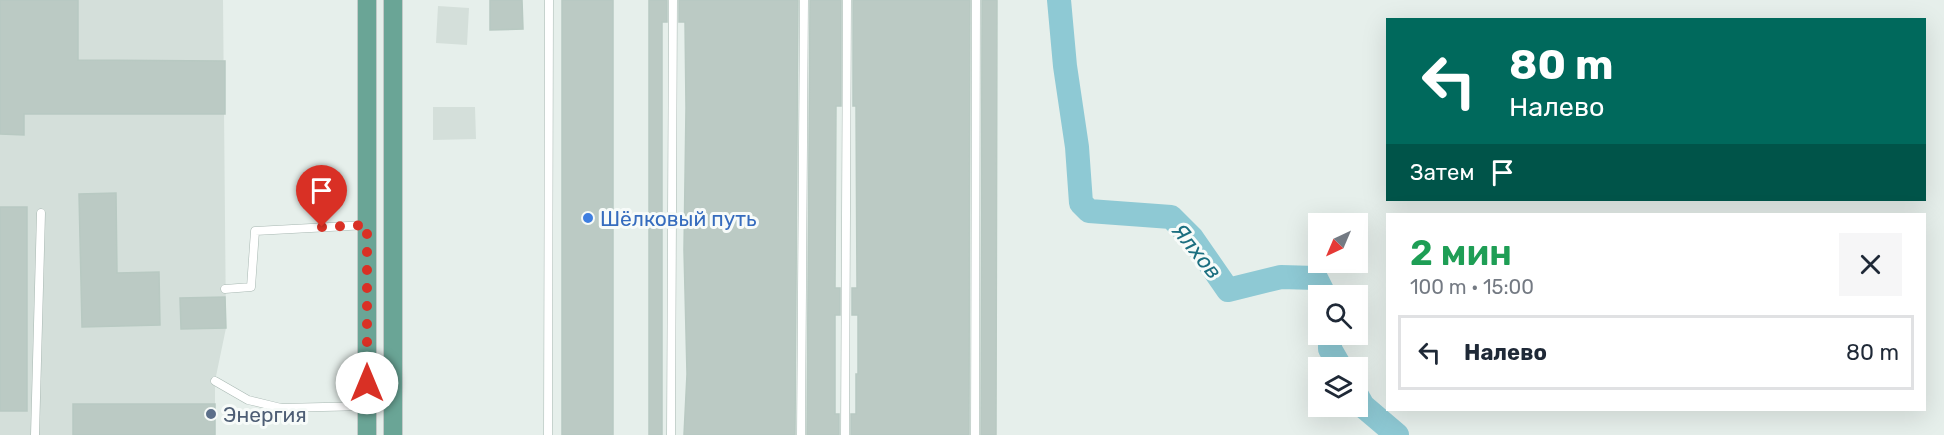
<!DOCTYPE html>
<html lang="ru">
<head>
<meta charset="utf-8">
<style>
  body { margin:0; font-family:Rubik,sans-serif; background:#f6f6f7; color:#1f2937; height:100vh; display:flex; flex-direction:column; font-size:22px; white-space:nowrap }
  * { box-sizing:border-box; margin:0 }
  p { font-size:20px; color:#747a83 }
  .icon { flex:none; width:33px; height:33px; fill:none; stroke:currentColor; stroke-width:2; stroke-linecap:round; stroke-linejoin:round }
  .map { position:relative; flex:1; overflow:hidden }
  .details { position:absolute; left:1386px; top:213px; width:540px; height:198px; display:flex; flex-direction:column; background:#fff; border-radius:0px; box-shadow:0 6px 24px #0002 }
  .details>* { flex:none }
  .top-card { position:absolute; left:1386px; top:18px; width:540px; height:183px; border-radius:0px; box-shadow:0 6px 24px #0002; background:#00695c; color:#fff; overflow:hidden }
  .needle { width:39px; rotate:224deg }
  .fabs { position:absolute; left:1308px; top:213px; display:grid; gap:12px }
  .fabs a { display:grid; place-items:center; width:60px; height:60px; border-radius:0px; background:#fff; box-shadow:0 6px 24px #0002; font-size:30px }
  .pin { position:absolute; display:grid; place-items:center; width:51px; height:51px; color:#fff; margin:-62px -26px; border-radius:50% 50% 50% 0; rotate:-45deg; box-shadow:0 0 6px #0007 }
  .pin .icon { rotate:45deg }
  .me { position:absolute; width:66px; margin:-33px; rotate:0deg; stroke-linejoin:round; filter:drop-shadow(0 0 4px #0008) }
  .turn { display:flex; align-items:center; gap:21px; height:126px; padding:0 24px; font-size:27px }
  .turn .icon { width:78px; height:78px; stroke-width:2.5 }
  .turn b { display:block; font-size:42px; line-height:51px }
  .then { display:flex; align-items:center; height:57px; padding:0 24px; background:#0003; gap:12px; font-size:22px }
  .round { display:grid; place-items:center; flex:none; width:63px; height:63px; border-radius:0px; background:#f6f6f7 }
  .summary { display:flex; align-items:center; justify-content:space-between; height:102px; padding:0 24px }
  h1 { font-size:36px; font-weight:600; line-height:45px; color:#1e9e55 }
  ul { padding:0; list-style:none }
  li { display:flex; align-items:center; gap:18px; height:75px; margin:0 12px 9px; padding:0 12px; border:3px solid #e0e1e3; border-radius:0px }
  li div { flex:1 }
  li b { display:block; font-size:22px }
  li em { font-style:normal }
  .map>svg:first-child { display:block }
</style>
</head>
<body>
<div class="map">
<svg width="1944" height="435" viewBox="0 0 1944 435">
  <rect width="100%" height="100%" fill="#e6efeb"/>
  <path fill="#d4dfda" d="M0 0H223L226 328 215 381V435H0Z
    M438 6 469 8 467 45 436 43Z
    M433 107H475L476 139 433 140Z"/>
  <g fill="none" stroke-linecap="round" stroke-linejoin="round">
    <path stroke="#8ec9d4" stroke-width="24" d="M1059 0 1065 66 1077 147 1081 203 1089 211 1171 217 1192 238 1228 290 1281 277 1316 278 1325 296
      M1330 334V349L1341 368
      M1358 397 1363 406 1397 435"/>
  </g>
  <path fill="#bbcac4" stroke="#b8c9c2" stroke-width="1.5" d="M0 0H78V60L225 61V114H24V135L0 134Z
    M490 0H522L523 29 490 30Z
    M562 0H613V435H562Z
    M649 0H667V22H662V435H649Z
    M679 0H798L795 435H684L687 374 684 250 686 108 685 22H679Z
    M810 0H841V106H836L835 288H840V315H835V414H839V435H807Z
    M853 0H970L969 435H851V414H856V374H858V315H852V288H857L856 106H853Z
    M982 0H997L996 435H981Z
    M116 193 117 273 159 272 160 325 82 327 79 194Z
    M0 207H27V411H0Z
    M225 297 226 328 181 329 180 298Z
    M73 404H215V435H73Z"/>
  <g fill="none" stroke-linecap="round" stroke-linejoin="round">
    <g stroke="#a8b8b2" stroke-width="9">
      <path id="lane" d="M225 289 251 287 255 231 367 225
        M215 381 248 400 281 408 366 406
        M35 435 41 213
        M548 435 549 0
        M671 435 673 0
        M801 435 804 0
        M845 435 847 0
        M975 435 976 0"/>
    </g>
    <g stroke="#c2cac8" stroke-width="20">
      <path id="primary" d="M367 435V0
        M393 435V0"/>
    </g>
    <use href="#lane" stroke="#fff" stroke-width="8"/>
    <use href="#primary" stroke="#6aa596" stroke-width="18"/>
  </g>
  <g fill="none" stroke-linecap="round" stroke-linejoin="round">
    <path stroke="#d93025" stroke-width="10" stroke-dasharray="0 18" d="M322 227 367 225V383"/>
  </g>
  <circle fill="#3f7fe0" stroke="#f7fbf9" stroke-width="2" cx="588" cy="218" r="6"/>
  <circle fill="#5c6f8a" stroke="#f7fbf9" stroke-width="2" cx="211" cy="414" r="6"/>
  <g text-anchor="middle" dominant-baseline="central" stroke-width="6" stroke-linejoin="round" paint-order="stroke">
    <g font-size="21" fill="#366cbe" stroke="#f7fbf9" text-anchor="start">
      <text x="600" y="218">Шёлковый путь</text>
    </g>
    <g font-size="21" fill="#4e5e75" stroke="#f7fbf9" text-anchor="start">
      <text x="223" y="414">Энергия</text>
    </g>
    <g font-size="22" font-style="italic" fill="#1c6f80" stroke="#f7fbf9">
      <text transform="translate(1197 251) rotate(51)">Ялхов</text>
    </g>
  </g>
</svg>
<div class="fabs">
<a><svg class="needle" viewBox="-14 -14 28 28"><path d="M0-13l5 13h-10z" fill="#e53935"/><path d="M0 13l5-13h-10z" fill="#747a83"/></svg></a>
<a><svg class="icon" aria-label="search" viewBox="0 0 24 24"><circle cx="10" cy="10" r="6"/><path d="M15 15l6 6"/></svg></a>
<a><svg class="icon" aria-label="layers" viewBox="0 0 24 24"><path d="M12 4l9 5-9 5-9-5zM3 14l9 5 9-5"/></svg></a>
</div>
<div class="pin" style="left:322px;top:227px;background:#d93025"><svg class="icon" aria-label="arrive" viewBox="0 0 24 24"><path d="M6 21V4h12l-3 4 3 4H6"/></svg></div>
<svg class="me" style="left:367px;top:383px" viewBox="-20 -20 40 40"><circle r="19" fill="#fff"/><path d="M0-13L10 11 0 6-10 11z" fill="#d93025"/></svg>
<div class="top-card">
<div class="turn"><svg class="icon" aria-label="left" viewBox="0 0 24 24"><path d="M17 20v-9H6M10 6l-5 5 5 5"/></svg><div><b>80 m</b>Налево</div></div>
<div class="then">Затем<svg class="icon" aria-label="arrive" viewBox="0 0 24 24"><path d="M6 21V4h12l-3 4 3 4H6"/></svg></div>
</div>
<section class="details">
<div class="summary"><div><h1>2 мин</h1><p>100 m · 15:00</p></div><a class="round"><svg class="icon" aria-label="close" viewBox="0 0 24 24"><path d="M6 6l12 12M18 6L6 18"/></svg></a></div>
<ul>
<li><svg class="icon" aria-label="left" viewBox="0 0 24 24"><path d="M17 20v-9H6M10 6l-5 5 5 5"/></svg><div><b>Налево</b></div><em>80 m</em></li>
</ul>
</section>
</div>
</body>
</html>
